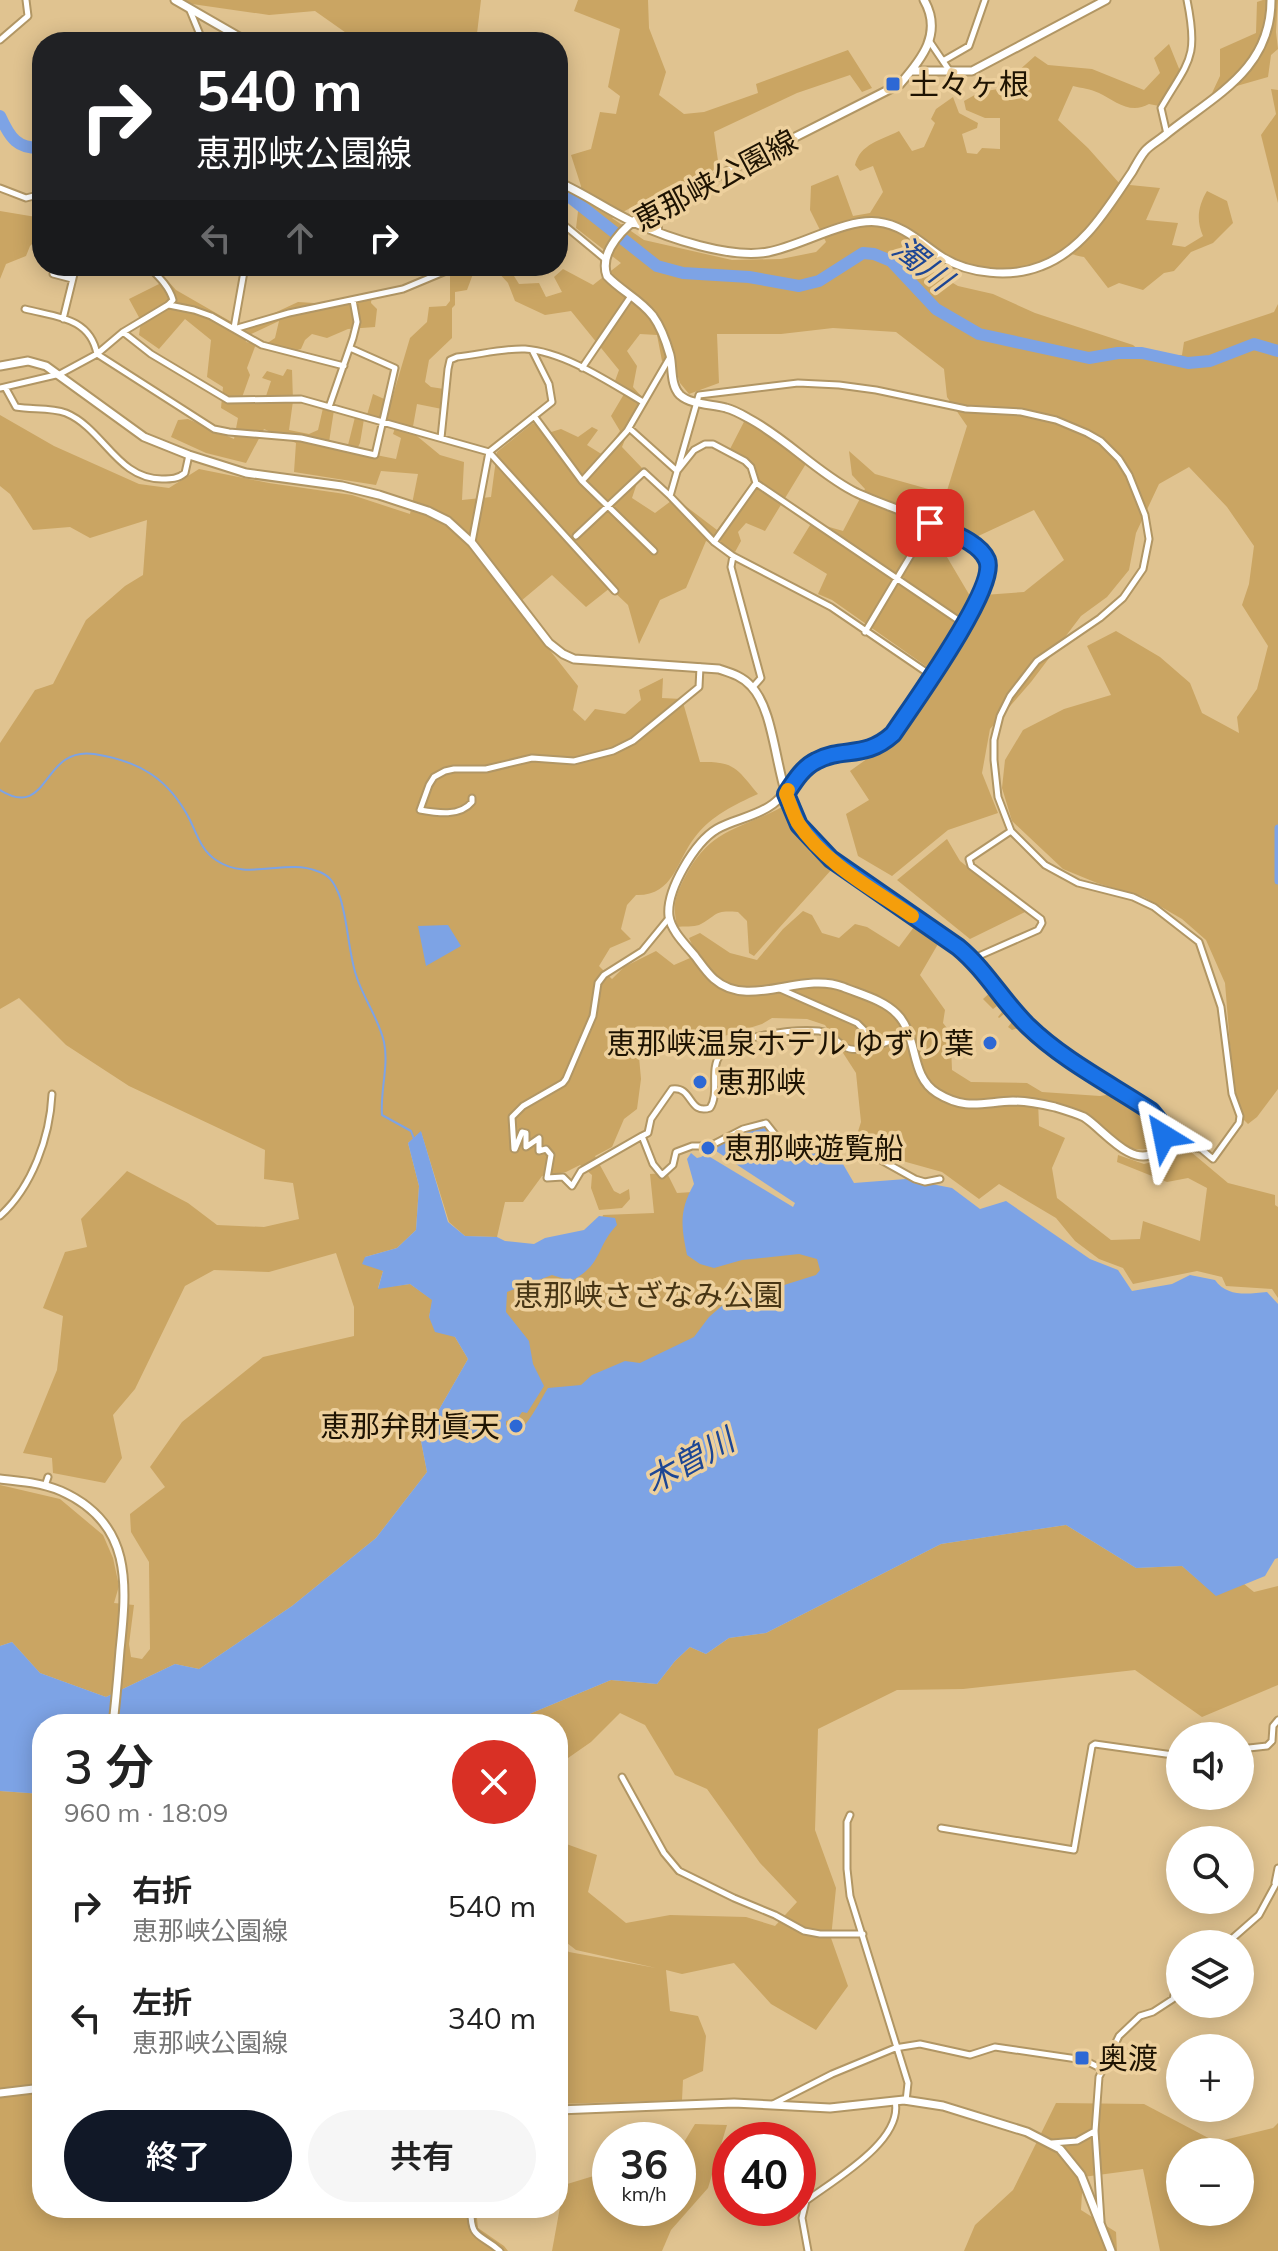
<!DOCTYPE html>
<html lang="ja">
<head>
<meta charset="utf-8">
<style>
  body { margin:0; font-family:Mulish,"Noto Sans JP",sans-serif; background:#f6f6f6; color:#222; height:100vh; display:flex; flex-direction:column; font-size:30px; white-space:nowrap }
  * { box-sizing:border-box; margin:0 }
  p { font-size:26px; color:#767676 }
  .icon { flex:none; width:44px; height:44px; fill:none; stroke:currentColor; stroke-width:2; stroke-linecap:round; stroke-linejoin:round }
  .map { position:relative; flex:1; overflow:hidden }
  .panel { position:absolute; left:32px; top:1714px; width:536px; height:504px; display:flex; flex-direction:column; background:#fff; border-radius:32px; box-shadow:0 4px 20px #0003 }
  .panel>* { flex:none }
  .hud { position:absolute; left:32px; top:32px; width:536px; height:244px; border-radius:32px; box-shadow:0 4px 20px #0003; background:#202124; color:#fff; overflow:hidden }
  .buttons { position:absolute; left:1166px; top:1722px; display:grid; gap:16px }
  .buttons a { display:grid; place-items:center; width:88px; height:88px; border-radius:50%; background:#fff; box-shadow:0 4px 20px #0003; font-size:40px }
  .speed { position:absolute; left:592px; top:2122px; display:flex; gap:16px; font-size:40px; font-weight:700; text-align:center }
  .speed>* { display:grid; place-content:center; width:104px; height:104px; border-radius:50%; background:#fff; box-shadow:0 4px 20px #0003; line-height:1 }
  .speed small { font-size:20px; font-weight:400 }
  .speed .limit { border:12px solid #d22; background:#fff; color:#111 }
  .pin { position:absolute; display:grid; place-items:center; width:68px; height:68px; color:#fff; margin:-34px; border-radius:16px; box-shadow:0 4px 12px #0006 }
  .me { position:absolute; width:88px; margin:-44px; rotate:325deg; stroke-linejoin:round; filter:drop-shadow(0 0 6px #0008) }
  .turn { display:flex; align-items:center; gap:28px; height:168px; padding:0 32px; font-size:36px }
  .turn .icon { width:104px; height:104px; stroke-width:2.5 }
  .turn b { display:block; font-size:56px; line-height:68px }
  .lanes { display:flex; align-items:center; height:76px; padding:0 32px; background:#0003; justify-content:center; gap:40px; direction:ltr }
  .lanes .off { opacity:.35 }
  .round { display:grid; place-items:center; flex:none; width:84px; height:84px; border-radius:42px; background:#f6f6f6 }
  .overview { display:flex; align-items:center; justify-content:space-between; height:136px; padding:0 32px }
  h1 { font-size:48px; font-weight:600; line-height:60px }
  .cta { display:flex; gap:16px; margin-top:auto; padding:16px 32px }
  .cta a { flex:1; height:92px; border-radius:48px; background:#111827; color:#fff; font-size:32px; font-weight:600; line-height:92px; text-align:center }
  .cta a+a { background:#f6f6f6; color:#222 }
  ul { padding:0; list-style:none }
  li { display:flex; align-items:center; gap:24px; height:112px; padding:0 32px }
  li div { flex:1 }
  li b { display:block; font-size:30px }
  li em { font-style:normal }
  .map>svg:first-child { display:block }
</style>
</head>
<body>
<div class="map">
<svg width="1278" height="2251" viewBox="0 0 1278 2251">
  <rect width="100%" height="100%" fill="#e0c390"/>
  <path fill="#caa563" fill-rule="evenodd" d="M184 0H481L476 42H359L315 11 269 15 192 4Z
    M578 0H648L649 28 666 72 659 95 684 114 704 112 758 93 756 84 848 50 872 88 862 92 850 75 797 93 714 132 719 168 654 195 612 218 644 240 732 260 781 259 816 252 826 242 810 210 811 186 838 175 853 216 870 213 883 192 873 166 860 171 855 165C860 144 881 140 899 131L912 151 924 147 935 123 931 119 936 109 953 97 959 113 978 123 977 128 962 134 967 153 977 154 982 148 1000 149V118H985L966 110 964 101 980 92 998 89 1035 56 1048 65 1092 69 1144 90 1160 73 1154 58 1169 44 1180 71 1159 106 1149 104C1130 115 1115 101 1099 93 1091 89 1081 88 1073 86L1058 120 1088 148 1120 184 1160 188 1146 220 1178 223 1172 245 1185 247 1203 236C1196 220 1198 206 1207 191L1227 201 1233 223 1213 243 1191 252 1174 271 1164 273 1143 290 1119 283 1108 288 1084 257C1077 256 1066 252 1059 253 1051 254 1044 263 1036 265 1001 276 969 267 937 251L922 265 958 286 993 294 1035 313 1133 345 1148 358 1182 355 1184 342 1274 312 1278 304V1089L1257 1117 1248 1124 1243 1119 1234 1093 1225 983 1206 940 1182 919 1144 897 1097 883 1063 869 1012 821 1002 788 1005 760 1023 730 1064 709 1111 695 1087 646 1116 631 1160 657 1190 683 1202 713 1239 733 1237 717 1257 689 1268 646 1242 605 1249 584 1254 546 1227 507 1189 467 1159 484 1136 533 1129 570 1107 597 1081 616 1031 682 990 729 982 773 998 813 948 830 892 876 858 856 846 814 869 800 850 771 906 731 940 676 832 600 818 594 827 574 793 553 812 522 843 531 865 489 852 475 849 451 875 474 946 494 967 426 947 397 944 369 896 332 833 328 781 334H717L719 383 689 394 680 383 672 359 662 361 657 335 640 334 627 351 637 366 633 387 642 397 622 447 642 468 632 498 655 513 675 498 717 530 751 483 747 466 730 449 748 414 807 462 765 531 746 523 738 532 741 541 735 552 706 541 686 588 660 600 639 644 628 605 610 588 586 607 552 575 515 606 578 686 573 710 585 721 595 709 625 714 641 700 639 690 663 678 662 698 682 699 700 762C735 761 737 769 758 794 734 805 712 815 695 837 676 861 674 896 636 895L627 905 621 929 631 939 610 948 599 966 612 979 624 967 656 951 674 965 697 955 689 938 700 933 730 953 757 960 783 929 803 911 812 915 822 933 839 938 855 924 867 927 899 947 914 927 938 944 920 975 945 1010 943 1023 954 1037 951 1045 952 1070 971 1082 1027 1083 1042 1092 1100 1096 1113 1094 1148 1118 1159 1137 1156 1147C1122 1158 1111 1130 1086 1115 1073 1107 1053 1105 1038 1101L1039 1126 1065 1138 1052 1168 1057 1198 1111 1240 1140 1239 1143 1221 1200 1241 1207 1188 1188 1178 1167 1182 1117 1162 1118 1155 1144 1164 1191 1152 1228 1183 1275 1195V1205L1278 1207V1298L1272 1289 1226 1286 1222 1277 1197 1271 1133 1284 1123 1268 1099 1259 1075 1241 1056 1218 999 1184 979 1199 942 1172 881 1155 855 1141 861 1122 856 1073 825 1025 807 1019 772 1018 762 1024 671 1053 663 1028 643 1030 637 1035 641 1079 637 1109 624 1119 612 1147 595 1156 614 1191 620 1194 629 1189 630 1199 622 1208 599 1210 591 1188 592 1175 580 1165 566 1172 542 1176 523 1202H505L497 1237 465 1236 449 1222 421 1132 408 1143 419 1186 416 1230 397 1248 365 1257 383 1271 378 1288 410 1284 433 1300 429 1317 455 1337 468 1359 421 1441 427 1472 376 1538 292 1606 199 1669 175 1664 106 1697 40 1673 12 1642 0 1646V1485L60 1499 103 1535 113 1558 119 1586 114 1603 134 1605 129 1644 131 1657 142 1659 150 1649 149 1562 131 1532 130 1514 165 1487 150 1467 182 1422 263 1357 354 1336V1307L336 1253 269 1272 214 1270 185 1286 135 1389 113 1415 122 1458 105 1483 53 1473 52 1458 23 1453 57 1370 63 1316 43 1308 65 1252 87 1247 81 1219 127 1171 188 1203 217 1225 264 1227 299 1219 293 1183 264 1179 265 1150 129 1086 66 1045 19 998 0 1009V743L35 690 53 684 86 620 125 586 143 575 147 520 90 538 70 527 33 530 10 494 0 486V415L54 446 139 484 169 488 199 469 269 483 352 495 410 514 418 474 381 471 376 485 294 472 296 443 264 429 246 463 206 453 171 437 178 420 188 419 234 439 238 418 221 408 223 387 207 377 211 340 185 319 159 349 139 335 141 321 129 299 167 280 176 290 242 328 298 302 346 305 360 295 372 294 371 303 377 309 375 327 348 329 327 338 312 334 305 340 301 349 282 354 274 345 266 344 275 338 279 321 245 337 246 342 256 344 247 368 250 375 240 403 264 402 271 381 262 378 267 371 283 376 287 369 292 370 293 401 289 430 309 434 318 430 323 408 334 410 329 442 348 445 355 417 364 419 360 443 356 451 396 459 401 438 393 434 395 428 388 422 367 415 373 394 391 402 410 338 427 322 429 307 446 306 450 301V272L463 269 473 274 467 290 455 292V305L452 308V338L429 360 425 382 431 387 444 389 442 409 417 404 412 432 440 455 464 462 462 500 491 497 497 452 533 423 548 433 561 429 578 437 592 427 598 430 587 445 603 455 620 431 611 416 627 389 615 381 619 370 571 311 545 315 515 301 508 283 497 271 509 268 519 284 539 283 546 297 562 292 554 277 563 269 593 285 621 263 576 228 581 186 571 155 591 149 600 112 616 114 620 96 608 87 620 29 574 11ZM1034 510 1064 560 1024 592 970 596 944 552Z
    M1263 0H1278L1276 32 1278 49 1271 55 1268 77 1212 93 1220 76V49L1256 33 1257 2Z
    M1271 89 1278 90V203L1261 135 1276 114Z
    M0 211 42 218V234L30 246 26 256 6 264 0 279Z
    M782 807 786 809C795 832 814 851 832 869L754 956 749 953 747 921 738 912C712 910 719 915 699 925 694 927 683 926 677 927 673 905 674 899 684 879 710 828 737 831 782 807Z
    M947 839 960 861 1025 912 970 939 897 880Z
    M993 990 1024 1029 1021 1032 1018 1028 1012 1030 1008 1027 1012 1022 1004 1014 999 1018 998 1017 1002 1012 997 1006 993 1009 983 999Z
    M667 1173 677 1193 693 1192 818 1246 829 1279 702 1345 514 1450 495 1422 497 1285 591 1256 603 1215 654 1213 650 1174Z
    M1066 1525 1136 1568 1182 1566 1216 1595 1244 1584 1254 1592 1278 1586V1685L1202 1717 1135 1670 963 1689 897 1690 818 1729 815 1830 836 1888 831 1938 848 1986 816 2030 771 2004 734 1963 682 1974 666 1970 670 2011 698 2016 706 2036 703 2071 683 2080 682 2100 558 2104V1943L569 1952 656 1968 576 1950 558 1936V1841L597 1855 588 1892 626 1923 670 1915 746 1917 775 1926 797 1902 760 1863 707 1789 675 1775 645 1725 620 1713 591 1742 558 1765V1724H522L527 1715 611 1680 657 1684 675 1661 690 1647 706 1654 729 1638 766 1633 941 1544Z
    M0 1791 42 1794V2208H476L478 2228 504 2246 508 2251H0Z
    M1056 2103 1144 2104 1216 2142 1273 2128 1278 2123V2251H1160L1143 2169 1083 2177 1081 2210 1116 2232 1117 2251H964L975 2225 1013 2190ZM1180 2152H1240V2212H1180Z
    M695 2124 727 2125 708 2188 671 2230 662 2251H552L564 2185 610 2171V2208H678V2152Z"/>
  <path fill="#7da3e5" d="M448 925 461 946 426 966 418 926Z
    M763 1125 776 1145 785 1148 833 1147 854 1183 906 1179 952 1188 980 1209 1006 1201 1090 1259 1118 1270 1132 1291 1172 1284 1190 1275 1215 1280C1227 1297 1247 1294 1267 1292L1278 1304V1558L1275 1559 1265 1576 1216 1596 1182 1566 1136 1568 1066 1525 941 1544 766 1633 729 1638 706 1654 690 1647 675 1661 657 1684 611 1680 527 1715 522 1724H42V1794L0 1791V1646L12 1642 40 1673 106 1697 175 1664 199 1669 292 1606 376 1538 427 1472 421 1441 468 1359 455 1337 435 1332 429 1317 432 1300 410 1284 378 1289 383 1271 362 1264 365 1257 397 1248 416 1230 419 1186 408 1143 421 1131 448 1222 465 1236 497 1237 505 1241 534 1244 545 1238 584 1230 599 1216 615 1218 617 1225C596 1246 603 1265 571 1281L552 1275 507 1292 506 1312 529 1341 533 1364 544 1386 527 1413 522 1412 518 1418 506 1421V1425L513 1434C528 1428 539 1402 548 1388L581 1385 592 1375 625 1361 640 1363 694 1337 709 1317 724 1304 816 1275 820 1270 817 1259 799 1254 742 1260 714 1268 700 1264 687 1255C681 1225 679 1211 694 1184L687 1159 691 1153 697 1158 701 1157 727 1140Z"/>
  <path fill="#e0c390" d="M713 1149 795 1203 793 1207 705 1154Z"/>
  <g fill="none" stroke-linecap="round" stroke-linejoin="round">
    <path stroke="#7da3e5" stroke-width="2" d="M0 790C50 821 41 746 94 754 140 761 169 779 190 820 197 835 202 851 216 860 247 882 285 858 317 871 329 875 333 881 338 892 347 911 348 951 356 975 363 998 379 1019 384 1042 389 1066 380 1091 382 1115L411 1131 414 1139"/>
    <path stroke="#7da3e5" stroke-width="7" d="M1278 828V881"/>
    <path stroke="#7da3e5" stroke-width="12" d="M0 116C10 138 17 149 42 148
      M558 192 571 198 657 266 683 273 749 277 799 286 819 281 863 253 874 254 891 261 936 309 979 334 1089 358 1118 353H1142L1188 363 1210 361 1254 344 1278 351"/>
    <g stroke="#b19664" stroke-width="9">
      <path id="street" d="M189 8 203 42
        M0 40 28 16 26 0
        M930 42 949 70
        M943 61 969 46 985 0
        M1167 134 1161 108C1189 60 1199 59 1187 0
        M0 188 26 198 42 194
        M558 223 564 225 605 259
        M53 274 72 279
        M169 305 194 310 211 316 262 345 344 366
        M25 309C56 317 90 317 97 354L214 429 229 432 301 438 375 455 395 368 350 348
        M63 319 76 266
        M234 328 245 266
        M234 329 289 313 403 289 458 266
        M123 332 151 354 228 400 301 399 489 452 615 591
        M582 368 631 296
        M5 387 16 407C32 410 50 407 66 413 104 429 117 479 162 479 171 479 178 479 185 473L189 455
        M0 388 60 374 97 354 123 332 168 305 173 300C169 286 158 276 148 266
        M329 407 353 338 357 322 353 300
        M534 416 582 481 654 551
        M629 428 677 471
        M441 438 448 369 450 360 457 357C478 355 503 348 525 349 565 352 609 382 643 402
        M678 470 694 450 705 444H713L745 461 751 467 756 483 964 624
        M582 481 627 431 670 357
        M576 536 644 472 670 496
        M472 542 489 452 552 402 549 384 533 352
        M714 542 756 483
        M733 556 731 567 761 678 753 687
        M865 632 930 523
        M932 676 831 607 733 556 714 542 670 496 699 395 798 383 839 385 876 390 966 409 1021 412 1056 420 1087 433 1101 441 1119 459 1129 475 1145 515 1149 539 1143 569 1123 598 1100 618 1037 661 1010 696 1000 716 994 740V760L998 797 1011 831 1045 865 1078 883 1133 897 1154 907 1199 942 1221 1007 1232 1094 1240 1116 1239 1123 1213 1159 1201 1149 1163 1141
        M472 798V802C460 817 437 813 420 810L429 785 434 777 445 771 454 769H486L532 758 574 761 613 751 633 741 699 687 700 667
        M972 959 1038 930 1042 923 1041 919 971 866 969 859 1011 831
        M780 989 857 1023 865 1031 869 1047
        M907 1031C896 1041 858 1055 845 1047 836 1041 830 1032 819 1031 796 1029 734 1035 720 1055 709 1070 720 1093 710 1108 688 1115 693 1086 672 1089L651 1119 648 1133 642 1136 653 1164 662 1175 673 1165 676 1152 692 1146H710L743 1129 766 1123 785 1147 816 1149 854 1145 915 1179 925 1182 940 1179
        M514 1149 512 1117 523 1106 563 1083 566 1079 593 1016 598 983 604 975 642 951 669 918
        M515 1149 522 1132 526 1133V1147L539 1138V1151L546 1149 551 1155 547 1178 563 1177 572 1186 581 1171 642 1136
        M0 1216C32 1187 50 1137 52 1094
        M45 1486 48 1477
        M1272 1741 1273 1726 1278 1720
        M1240 1749 1267 1746 1272 1741
        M622 1777 664 1853 679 1871 734 1898 775 1915 804 1931 820 1934H863
        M850 1815 847 1822V1869L850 1896 908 2083 906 2101
        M941 1828 1074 1850 1092 1746 1095 1744 1180 1756
        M1275 1883 1278 1868
        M1226 1944 1259 1915 1278 1880
        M773 2104 832 2074 895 2048 920 2044 970 2055 995 2047 1084 2060 1102 2069
        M1052 2143 1077 2141 1095 2131
        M471 2208C470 2240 480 2233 500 2251
        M1101 2221 1095 2131 1099 2077 1119 2036 1140 2016 1153 2012 1173 1999 1175 1991 1180 1986
        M808 2251 802 2218 806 2201C832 2181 904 2141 895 2101"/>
    </g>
    <g stroke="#b19664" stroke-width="11">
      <path id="secondary" d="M175 0 248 42
        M912 71H972L1106 0
        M558 182C584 193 607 210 633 222 668 238 730 259 768 252 801 246 846 218 878 222 904 225 922 244 942 257 969 274 1011 278 1041 266 1084 250 1108 207 1132 172 1136 165 1140 157 1145 151 1150 145 1158 141 1164 136 1213 96 1271 71 1271 0
        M658 207 656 217 658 232
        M0 366 28 361 46 366 144 437 189 455 246 473 342 486 379 495 428 511 448 521 472 543 549 643 563 654 574 659 719 669C731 673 742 676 751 686 779 715 774 793 802 828 845 881 910 908 962 950 989 972 1005 1004 1030 1028 1065 1061 1111 1085 1151 1111 1158 1117 1165 1126 1164 1137 1164 1142 1160 1149 1155 1152 1132 1169 1102 1128 1084 1117 1075 1113 1065 1110 1055 1107 1042 1104 1027 1101 1013 1101 983 1102 966 1111 937 1093 909 1076 919 1036 897 1014 884 1000 860 994 843 987 801 971 749 1010 714 979 707 973 701 964 695 956 686 945 671 931 669 916 666 890 695 842 717 829 734 819 756 817 773 804 789 792 797 772 815 762 843 746 862 762 893 734 911 706 992 593 988 566 985 534 880 506 853 491 815 471 786 438 748 418 741 414 734 410 726 408 712 404 691 405 680 395 670 385 673 367 670 355 666 341 661 327 653 316 640 299 621 291 607 276 598 251 626 225 645 213L900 84C922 59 943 33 924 0
        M0 1479C20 1481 42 1483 61 1491 133 1523 127 1584 120 1650 118 1675 116 1699 113 1724
        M0 2093 42 2088
        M558 2110 734 2103 830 2108 904 2100 943 2106 1027 2132 1060 2149 1081 2175 1111 2251"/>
    </g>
    <use href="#street" stroke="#fff" stroke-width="5"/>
    <use href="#secondary" stroke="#fff" stroke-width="7"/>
  </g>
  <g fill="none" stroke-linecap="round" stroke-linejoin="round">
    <g stroke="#114b97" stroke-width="20">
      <path id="route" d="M930 523C948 532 979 541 987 560 998 587 911 707 893 734 864 760 844 746 816 761 802 768 794 782 786 794L799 825 831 859 958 947C986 970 1003 1002 1028 1026 1063 1060 1110 1084 1151 1111L1160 1122 1164 1136"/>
    </g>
    <use href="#route" stroke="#1a73e8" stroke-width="14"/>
    <path stroke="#f59e0b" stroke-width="14" d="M788 790 786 794C790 803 793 814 798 823 825 864 873 889 912 916"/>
  </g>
  <g fill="#2d68d5" stroke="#edd09d" stroke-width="3">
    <rect x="885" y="76" width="16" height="16" rx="4"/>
    <circle cx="990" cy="1043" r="8"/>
    <circle cx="700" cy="1082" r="8"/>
    <circle cx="708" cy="1148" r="8"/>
    <circle cx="516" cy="1426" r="8"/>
    <rect x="1074" y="2050" width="16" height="16" rx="4"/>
  </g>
  <g text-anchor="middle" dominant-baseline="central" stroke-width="7" stroke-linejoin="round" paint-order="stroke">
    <g font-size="30" fill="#1e1302" stroke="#edd09d" text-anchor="start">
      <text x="909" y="84">土々ヶ根</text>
      <text x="974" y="1043" text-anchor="end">恵那峡温泉ホテル ゆずり葉</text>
      <text x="716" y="1082">恵那峡</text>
      <text x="724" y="1148">恵那峡遊覧船</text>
      <text x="500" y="1426" text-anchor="end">恵那弁財眞天</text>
      <text x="1098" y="2058">奥渡</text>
    </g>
    <g font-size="30" fill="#1e1302" stroke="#edd09d">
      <text transform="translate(715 180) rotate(-28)">恵那峡公園線</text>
    </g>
    <g font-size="30" fill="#483615" stroke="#edd09d">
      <text x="648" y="1295">恵那峡さざなみ公園</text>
    </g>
    <g font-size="32" font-style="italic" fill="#1d4694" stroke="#edd09d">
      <text transform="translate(923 263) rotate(39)">濁川</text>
      <text transform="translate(689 1460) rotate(-29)">木曽川</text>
    </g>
  </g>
</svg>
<div class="buttons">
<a><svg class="icon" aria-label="sound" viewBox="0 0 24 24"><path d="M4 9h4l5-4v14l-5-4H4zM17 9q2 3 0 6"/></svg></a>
<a><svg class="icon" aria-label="search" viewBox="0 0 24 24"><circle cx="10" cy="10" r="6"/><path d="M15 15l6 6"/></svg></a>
<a><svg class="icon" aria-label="layers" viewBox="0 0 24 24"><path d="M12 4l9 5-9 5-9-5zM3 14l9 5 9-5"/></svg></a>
<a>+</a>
<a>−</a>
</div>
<div class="speed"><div>36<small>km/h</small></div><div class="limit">40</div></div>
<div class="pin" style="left:930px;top:523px;background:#d93025"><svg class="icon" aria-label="arrive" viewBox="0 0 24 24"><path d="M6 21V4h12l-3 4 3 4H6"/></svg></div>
<svg class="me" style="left:1164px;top:1136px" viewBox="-20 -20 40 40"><path d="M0-17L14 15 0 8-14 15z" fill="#1a73e8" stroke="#fff" stroke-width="4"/></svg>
<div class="hud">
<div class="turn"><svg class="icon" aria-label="right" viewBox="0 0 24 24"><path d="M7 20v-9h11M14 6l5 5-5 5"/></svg><div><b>540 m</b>恵那峡公園線</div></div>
<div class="lanes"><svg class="icon off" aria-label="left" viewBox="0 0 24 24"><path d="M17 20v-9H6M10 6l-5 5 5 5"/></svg><svg class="icon off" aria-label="ahead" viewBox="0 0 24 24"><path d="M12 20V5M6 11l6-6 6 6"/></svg><svg class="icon" aria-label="right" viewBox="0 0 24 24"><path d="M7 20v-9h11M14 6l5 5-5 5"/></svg></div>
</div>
<section class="panel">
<div class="overview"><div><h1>3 分</h1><p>960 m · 18:09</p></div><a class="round" style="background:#d93025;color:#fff"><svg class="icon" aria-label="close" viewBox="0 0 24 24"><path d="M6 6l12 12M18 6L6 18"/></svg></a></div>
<ul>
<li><svg class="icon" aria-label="right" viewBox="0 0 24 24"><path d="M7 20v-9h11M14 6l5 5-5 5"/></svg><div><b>右折</b><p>恵那峡公園線</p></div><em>540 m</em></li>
<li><svg class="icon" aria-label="left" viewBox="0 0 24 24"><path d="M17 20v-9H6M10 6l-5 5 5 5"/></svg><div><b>左折</b><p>恵那峡公園線</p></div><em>340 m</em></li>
</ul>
<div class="cta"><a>終了</a><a>共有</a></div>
</section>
</div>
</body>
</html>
